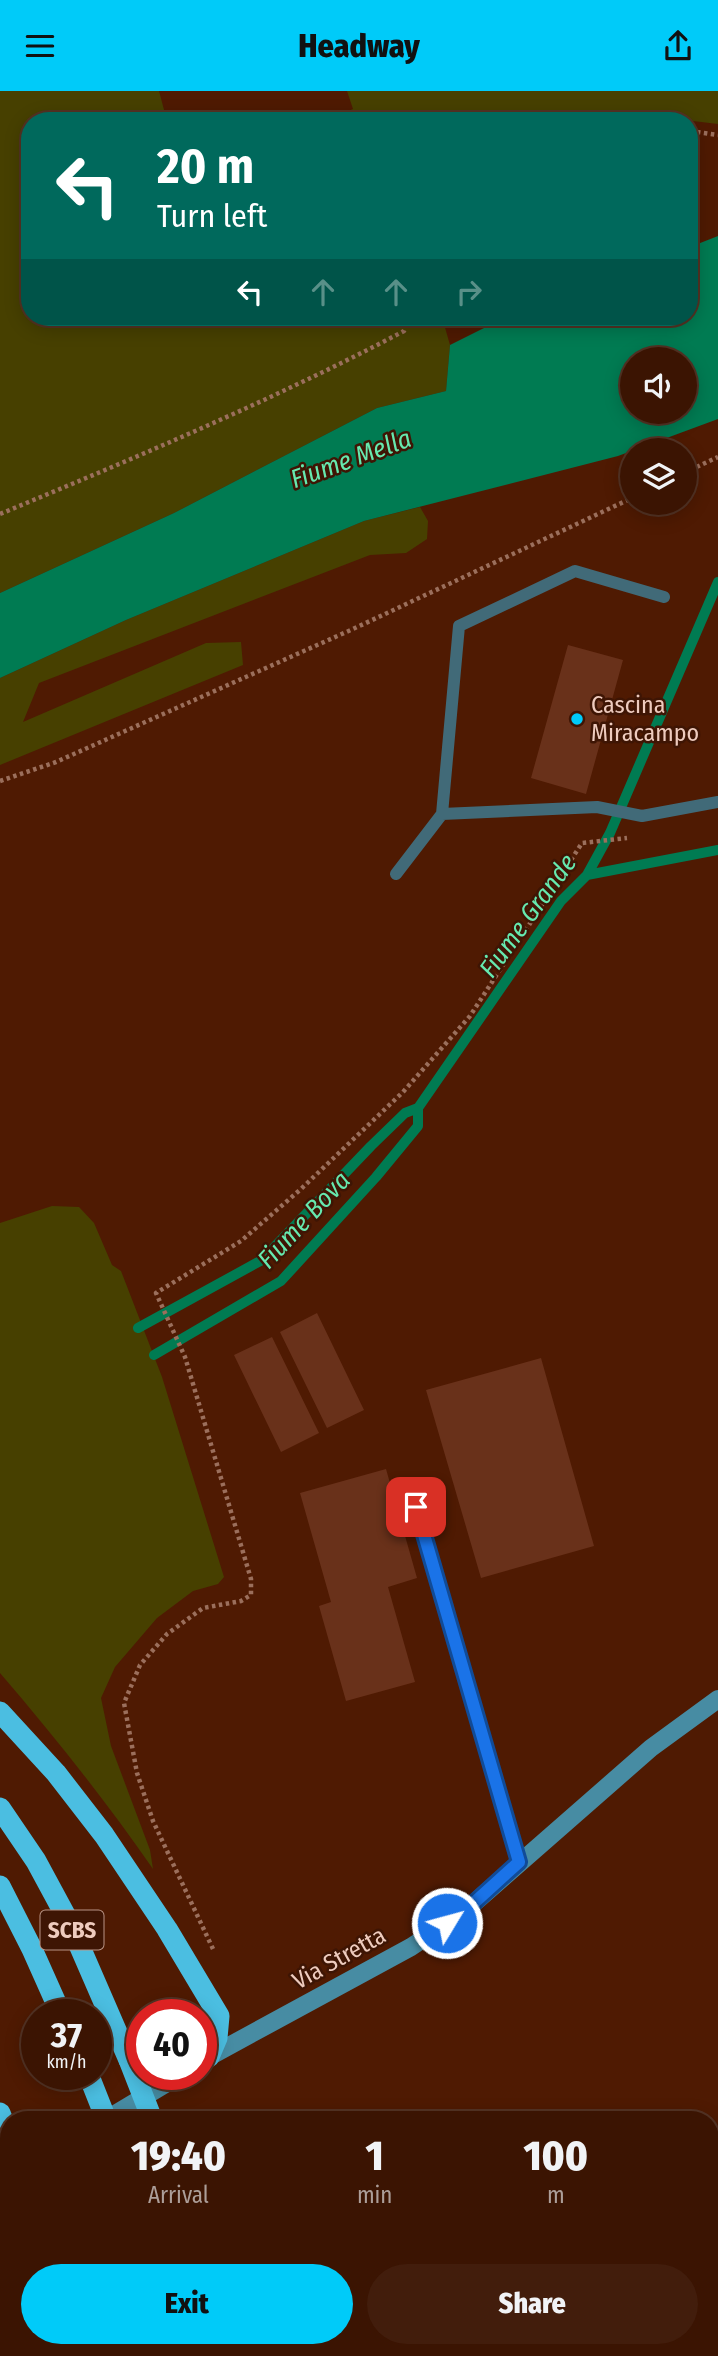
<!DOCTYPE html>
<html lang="en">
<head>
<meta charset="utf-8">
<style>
  body { margin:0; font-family:"Fira Sans Condensed",sans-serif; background:#421d0c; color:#f1f3f6; height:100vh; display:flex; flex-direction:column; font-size:26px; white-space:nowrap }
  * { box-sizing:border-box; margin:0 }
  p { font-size:23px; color:#ac9e99 }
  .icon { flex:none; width:38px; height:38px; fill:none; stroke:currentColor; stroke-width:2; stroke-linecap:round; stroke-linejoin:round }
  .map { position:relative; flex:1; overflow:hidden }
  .side { position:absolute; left:0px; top:2020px; width:719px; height:247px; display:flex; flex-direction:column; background:#3b1402; border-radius:28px 28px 0 0; box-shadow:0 4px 18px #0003,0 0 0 2px #543324 }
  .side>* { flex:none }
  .top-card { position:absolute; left:21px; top:21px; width:677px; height:214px; border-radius:28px; box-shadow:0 4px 18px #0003,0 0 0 2px #543324; background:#00695c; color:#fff; overflow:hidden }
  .tools { position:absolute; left:620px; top:256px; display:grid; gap:14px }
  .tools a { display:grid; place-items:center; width:77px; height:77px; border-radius:50%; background:#3b1402; box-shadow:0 4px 18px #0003,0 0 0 2px #543324; font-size:35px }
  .speed { position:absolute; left:21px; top:1908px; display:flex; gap:14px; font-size:35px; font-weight:700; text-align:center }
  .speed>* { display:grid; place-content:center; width:91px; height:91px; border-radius:50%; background:#3b1402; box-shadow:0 4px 18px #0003,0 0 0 2px #543324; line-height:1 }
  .speed small { font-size:18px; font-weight:400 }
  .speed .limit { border:10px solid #d22; background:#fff; color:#111 }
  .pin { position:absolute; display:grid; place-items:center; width:60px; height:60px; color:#fff; margin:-30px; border-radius:14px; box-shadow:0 4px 10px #0006 }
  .me { position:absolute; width:77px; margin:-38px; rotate:53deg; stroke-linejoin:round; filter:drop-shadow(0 0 5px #0008) }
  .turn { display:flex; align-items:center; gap:24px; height:147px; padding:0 21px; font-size:32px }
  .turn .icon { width:91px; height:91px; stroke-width:2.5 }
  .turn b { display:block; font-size:49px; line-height:60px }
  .lanes { display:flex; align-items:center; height:66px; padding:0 21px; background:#0003; justify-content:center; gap:35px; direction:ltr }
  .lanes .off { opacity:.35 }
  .eta { display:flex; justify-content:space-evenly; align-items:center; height:119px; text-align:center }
  .eta b { font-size:42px; font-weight:800; line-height:49px }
  .button { display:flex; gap:14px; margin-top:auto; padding:14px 21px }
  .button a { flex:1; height:80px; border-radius:42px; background:#00cbf9; color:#111; font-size:28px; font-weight:800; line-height:80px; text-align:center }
  .button a+a { background:#421d0c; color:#f1f3f6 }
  header { display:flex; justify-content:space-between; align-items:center; height:91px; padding:0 21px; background:#00cbf9; color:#111; font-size:32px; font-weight:800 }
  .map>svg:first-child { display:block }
</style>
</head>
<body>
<header><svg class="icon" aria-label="menu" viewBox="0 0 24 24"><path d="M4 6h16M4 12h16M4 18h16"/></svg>Headway<svg class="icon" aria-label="share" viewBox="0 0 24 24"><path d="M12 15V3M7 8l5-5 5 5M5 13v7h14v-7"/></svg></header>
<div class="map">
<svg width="718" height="2265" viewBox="0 0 718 2265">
  <rect width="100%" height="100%" fill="#4f1a02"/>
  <path fill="#474000" d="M0 0H159L167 30H30V226H442L450 254 446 300 377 317 174 422 0 502Z
    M347 0H718V33C666 27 615 17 563 30H325L353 18Z
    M420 416 428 430 427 448 406 462 370 464 39 592 23 631 206 552 241 551 243 574 0 674V587L126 529 364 430Z
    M52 1115 79 1116 94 1132 112 1174 121 1180 162 1286 224 1486 218 1493 193 1500 157 1527 115 1576 101 1607 111 1655 150 1759 153 1778C106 1710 54 1645 0 1582V1132Z
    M9 2146V2189L0 2195V2153Z
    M80 2258H166L169 2265H84Z
    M270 2258H339L341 2265H273Z"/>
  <path fill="#007b52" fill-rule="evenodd" d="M718 145V328L618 365 364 430 126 529 0 587V502L174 422 377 317 446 300 450 254 506 226H690V156ZM632 268H684V320H632Z"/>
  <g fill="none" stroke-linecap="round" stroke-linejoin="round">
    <path stroke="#007b52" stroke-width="10" d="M587 784 718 759
      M418 1017 561 810 587 784 610 742 718 491
      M138 1237 262 1169 371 1055 405 1022 418 1017
      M154 1264 281 1190 376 1086 418 1035V1017"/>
  </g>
  <path fill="#69311a" d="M568 554 623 569 586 703 531 687Z
    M317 1222 364 1319 327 1337 280 1241Z
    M272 1246 319 1342 281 1361 234 1264Z
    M541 1267 594 1455 481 1487 426 1299Z
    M386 1378 417 1487 388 1496 415 1591 346 1610 319 1515 331 1511 300 1402Z"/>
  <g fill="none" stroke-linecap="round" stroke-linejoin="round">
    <path stroke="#9b6f5c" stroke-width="4.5" stroke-dasharray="3.5 3.5" stroke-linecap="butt" d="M690 40 718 44
      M684 382 718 366
      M0 423C137 366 273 309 404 240L409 226
      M0 690 56 671 353 538 632 407
      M213 1858 153 1730 137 1682 124 1612 140 1574 167 1543 203 1517 241 1510 251 1504V1488L185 1266 156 1202 241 1150 301 1098 403 1001 470 925 582 752 627 747
      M213 2028H230
      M351 2258 353 2265"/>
    <path stroke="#416a78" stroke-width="12" d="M664 506 575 480 459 535 442 723 597 716 642 725 718 711
      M396 783 442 723
      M416 1416 519 1771"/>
    <path stroke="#478ca3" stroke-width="18" d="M205 1968 411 1856 465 1820 651 1657 718 1608
      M107 2028 182 1983
      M0 2101 9 2094"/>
    <path stroke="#4bbee1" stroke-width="21" d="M0 1621 56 1682 104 1744 167 1838 219 1925 217 1947 209 1966
      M0 1717 36 1770 70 1833 129 1969
      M0 1795 32 1858 61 1923
      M0 2022 9 2045
      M195 2258 198 2265
      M241 2258 244 2265"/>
    <path stroke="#4bbee1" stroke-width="21" d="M129 1969 152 2028
      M91 1990 106 2028"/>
  </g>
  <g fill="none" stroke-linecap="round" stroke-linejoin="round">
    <g stroke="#114b97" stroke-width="18">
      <path id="route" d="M416 1416 519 1771 465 1820 447 1832"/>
    </g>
    <use href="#route" stroke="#1a73e8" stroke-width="12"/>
  </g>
  <circle fill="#00cbf9" stroke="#3e1504" stroke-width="2.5" cx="577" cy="628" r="7"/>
  <g text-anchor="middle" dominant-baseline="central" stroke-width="5" stroke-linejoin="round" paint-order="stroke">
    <rect fill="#3e1504" stroke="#b99486" stroke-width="2" x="40.5" y="1819.5" width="63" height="39" rx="5"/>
    <g font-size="23" font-weight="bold" fill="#eecbbe">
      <text x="72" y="1839">SCBS</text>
    </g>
    <g font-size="24" fill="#eecbbe" stroke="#3e1504" text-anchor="start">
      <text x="591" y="614">Cascina<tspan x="591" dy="28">Miracampo</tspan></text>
    </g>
    <g font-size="24" fill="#eecbbe" stroke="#3e1504">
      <text transform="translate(339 1867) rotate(-29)">Via Stretta</text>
    </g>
    <g font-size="26" font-style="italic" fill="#66e9af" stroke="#3e1504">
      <text transform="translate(351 368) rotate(-20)">Fiume Mella</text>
      <text transform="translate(528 825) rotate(-54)">Fiume Grande</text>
      <text transform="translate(304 1129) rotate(-47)">Fiume Bova</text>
    </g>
  </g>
</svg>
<div class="tools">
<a><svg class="icon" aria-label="sound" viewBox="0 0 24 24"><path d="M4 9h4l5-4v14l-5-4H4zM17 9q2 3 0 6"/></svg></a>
<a><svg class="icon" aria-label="layers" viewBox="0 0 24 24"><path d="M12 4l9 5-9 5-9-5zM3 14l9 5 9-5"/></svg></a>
</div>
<div class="speed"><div>37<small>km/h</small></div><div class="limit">40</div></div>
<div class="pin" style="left:416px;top:1416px;background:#d93025"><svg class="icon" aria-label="arrive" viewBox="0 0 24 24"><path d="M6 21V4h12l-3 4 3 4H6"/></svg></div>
<svg class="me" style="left:447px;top:1832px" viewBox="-20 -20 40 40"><circle r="17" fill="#1a73e8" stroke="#fff" stroke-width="3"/><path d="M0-11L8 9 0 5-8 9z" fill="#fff"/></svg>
<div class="top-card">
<div class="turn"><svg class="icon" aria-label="left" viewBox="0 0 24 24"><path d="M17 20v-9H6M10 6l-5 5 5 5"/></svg><div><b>20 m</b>Turn left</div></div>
<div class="lanes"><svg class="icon" aria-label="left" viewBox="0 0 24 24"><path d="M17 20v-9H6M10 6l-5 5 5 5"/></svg><svg class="icon off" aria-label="ahead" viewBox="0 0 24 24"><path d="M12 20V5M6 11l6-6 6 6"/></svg><svg class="icon off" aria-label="ahead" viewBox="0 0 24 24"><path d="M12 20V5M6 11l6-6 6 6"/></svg><svg class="icon off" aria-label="right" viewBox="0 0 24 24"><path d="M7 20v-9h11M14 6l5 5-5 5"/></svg></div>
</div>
<section class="side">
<div class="eta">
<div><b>19:40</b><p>Arrival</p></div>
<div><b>1</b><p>min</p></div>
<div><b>100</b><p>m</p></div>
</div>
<div class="button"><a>Exit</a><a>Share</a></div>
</section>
</div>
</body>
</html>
